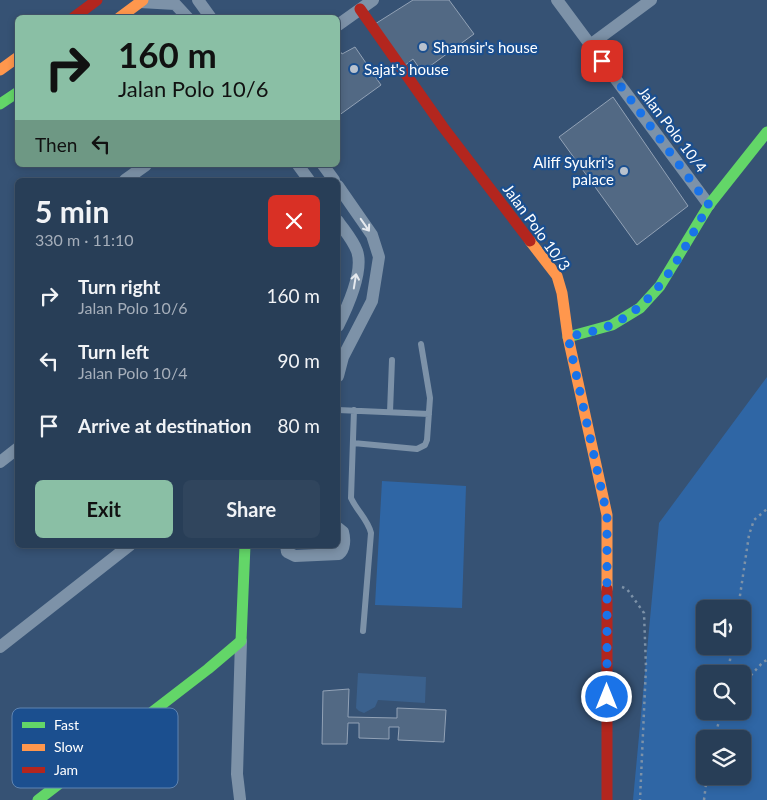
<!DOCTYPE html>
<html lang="en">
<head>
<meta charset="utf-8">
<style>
  body { margin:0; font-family:Lato,sans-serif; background:#30455d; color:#f1f3f6; height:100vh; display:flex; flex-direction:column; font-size:19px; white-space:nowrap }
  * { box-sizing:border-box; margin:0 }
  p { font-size:16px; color:#a5aeba }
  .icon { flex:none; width:28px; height:28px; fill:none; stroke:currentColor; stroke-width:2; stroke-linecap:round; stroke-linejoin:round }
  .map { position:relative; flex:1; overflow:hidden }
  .panel { position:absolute; left:15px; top:178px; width:325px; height:370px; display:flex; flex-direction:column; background:#283e57; border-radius:8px; box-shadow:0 2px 8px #0003,0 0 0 1px #44576d }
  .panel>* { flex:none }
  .top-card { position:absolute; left:15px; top:15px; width:325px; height:152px; border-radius:8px; box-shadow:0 2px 8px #0003,0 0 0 1px #44576d; background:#8abfa5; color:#111; overflow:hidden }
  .fabs { position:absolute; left:696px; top:600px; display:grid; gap:10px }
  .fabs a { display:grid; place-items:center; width:55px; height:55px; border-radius:8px; background:#283e57; box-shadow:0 2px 8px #0003,0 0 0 1px #44576d; font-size:25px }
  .pin { position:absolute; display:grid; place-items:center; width:42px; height:42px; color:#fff; margin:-21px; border-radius:10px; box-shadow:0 2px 8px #0006 }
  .me { position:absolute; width:55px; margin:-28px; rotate:0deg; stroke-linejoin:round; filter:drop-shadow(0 0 4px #0008) }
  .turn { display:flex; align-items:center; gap:18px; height:105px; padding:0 20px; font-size:22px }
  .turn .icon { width:65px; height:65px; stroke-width:2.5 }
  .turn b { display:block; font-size:35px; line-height:42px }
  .then { display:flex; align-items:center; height:48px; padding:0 20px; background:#0003; gap:10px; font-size:19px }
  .round { display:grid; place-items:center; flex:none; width:52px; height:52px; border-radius:8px; background:#30455d }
  .head { display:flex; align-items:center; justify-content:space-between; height:85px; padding:0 20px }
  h1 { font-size:30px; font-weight:700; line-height:38px }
  .primary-button { display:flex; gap:10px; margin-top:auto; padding:10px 20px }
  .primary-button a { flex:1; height:58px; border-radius:8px; background:#8abfa5; color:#111; font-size:20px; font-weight:700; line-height:58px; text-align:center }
  .primary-button a+a { background:#30455d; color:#f1f3f6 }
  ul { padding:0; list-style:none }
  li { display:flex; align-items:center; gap:15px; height:65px; padding:0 20px }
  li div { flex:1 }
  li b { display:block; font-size:19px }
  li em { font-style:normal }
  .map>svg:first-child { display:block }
</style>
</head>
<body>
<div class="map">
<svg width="767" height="800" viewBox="0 0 767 800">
  <rect width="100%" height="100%" fill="#365274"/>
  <path fill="#2f66a5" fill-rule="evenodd" d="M767 377V800H633L659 523ZM705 609H742V646H705ZM705 674H742V711H705ZM705 739H742V776H705Z
    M382 481 466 486 462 608 375 605Z"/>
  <path fill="#3b618d" d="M358 673 426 677 425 703 378 700 375 707 364 713 359 711 356 708Z"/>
  <path fill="#526984" stroke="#92a2b6" d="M413 0H449L474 34 422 72 413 59 404 66 375 24Z
    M355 47 381 85 338 116V48L342 54Z
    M613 97 688 206 637 245 559 137Z
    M349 689 348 717 397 718V708L446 710 444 742 398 740 399 727H389V739L359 738V723H348L347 744H322L323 691Z"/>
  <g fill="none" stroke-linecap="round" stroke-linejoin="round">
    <path stroke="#7d92a8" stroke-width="2.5" stroke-dasharray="2.5 4" stroke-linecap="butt" d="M622 587 627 589 644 613 646 667 640 800
      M738 609 749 535 754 520 767 509
      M728 674 732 646
      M742 685 763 662 767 660
      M714 739 722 711
      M704 800 707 776"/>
    <path stroke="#7d92a8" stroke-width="6" d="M338 410 429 414
      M354 410 351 498C357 511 368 520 371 533L363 631
      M390 412 392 360
      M353 443 417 449 425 445 427 440 430 398 421 344"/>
    <path stroke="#7d92a8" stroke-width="12" d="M198 0 211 18
      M557 0 709 205
      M140 2 175 4 188 18
      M338 25 373 0
      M590 45 651 0
      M298 165 309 180
      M323 165 334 180
      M125 180 146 165
      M338 186 372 235 379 257 372 301 343 357 338 376
      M338 221C344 230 353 240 357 251 364 271 347 308 338 326
      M0 462 18 448
      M286 545 287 552 295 556 339 554C345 549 345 539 343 532L338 528
      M0 647 130 545
      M240 799 237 774 241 641"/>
    <path stroke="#63d668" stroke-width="11" d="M0 104 18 92
      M568 337 612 325 640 308 660 286 709 205 767 132
      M38 800 208 669 241 641 245 545"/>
    <path stroke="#ff974d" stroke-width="11" d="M119 18 143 0
      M0 70 18 57
      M530 241 557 276 562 293 568 337 607 515V589"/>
    <path stroke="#b3261e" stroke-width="11" d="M360 9 443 127 530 241
      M73 18 97 0
      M607 589V800"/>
  </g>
  <defs><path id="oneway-shaft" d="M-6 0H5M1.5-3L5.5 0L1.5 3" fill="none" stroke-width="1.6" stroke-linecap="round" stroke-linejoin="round" transform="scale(1.25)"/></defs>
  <g stroke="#e5e9ee">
    <use href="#oneway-shaft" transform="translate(365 225) rotate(55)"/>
    <use href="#oneway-shaft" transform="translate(355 281) rotate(-81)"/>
  </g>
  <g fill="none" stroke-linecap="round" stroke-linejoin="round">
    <path stroke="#1a73e8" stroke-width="9" stroke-dasharray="0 16.2" d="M602 61 709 205C683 249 661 301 613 324 600 331 583 333 568 337L607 515V697"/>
  </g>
  <g fill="#b9c2ce" stroke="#1b4f8f" stroke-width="2">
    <circle cx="423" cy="47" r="5"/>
    <circle cx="354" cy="69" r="5"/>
    <circle cx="624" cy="171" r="5"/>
  </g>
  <g text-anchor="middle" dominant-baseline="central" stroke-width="4.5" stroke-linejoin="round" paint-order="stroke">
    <g font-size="15" fill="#fff" stroke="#1b4f8f" text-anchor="start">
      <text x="433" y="47">Shamsir's house</text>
      <text x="364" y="69">Sajat's house</text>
      <text x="614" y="162" text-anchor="end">Aliff Syukri's<tspan x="614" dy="17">palace</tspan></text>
    </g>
    <g font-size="15" fill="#fff" stroke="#1b4f8f">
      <text transform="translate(673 129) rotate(53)">Jalan Polo 10/4</text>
      <text transform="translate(537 227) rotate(54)">Jalan Polo 10/3</text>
    </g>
  </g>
  <rect x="12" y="708" width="166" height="80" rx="8" fill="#1b4f8f" stroke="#5f84b1" stroke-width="1"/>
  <rect x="22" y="722" width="23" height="6" fill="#63d668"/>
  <rect x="22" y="744" width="23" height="7" fill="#ff974d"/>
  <rect x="22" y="767" width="23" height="6" fill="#b3261e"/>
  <g font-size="14" fill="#fff">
    <text x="54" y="730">Fast</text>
    <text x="54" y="752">Slow</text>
    <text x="54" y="775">Jam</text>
  </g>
</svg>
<div class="fabs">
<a><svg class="icon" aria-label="sound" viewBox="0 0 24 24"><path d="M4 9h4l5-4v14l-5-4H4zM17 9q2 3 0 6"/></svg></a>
<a><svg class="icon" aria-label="search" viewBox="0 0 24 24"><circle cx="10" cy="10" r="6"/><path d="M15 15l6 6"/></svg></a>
<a><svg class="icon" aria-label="layers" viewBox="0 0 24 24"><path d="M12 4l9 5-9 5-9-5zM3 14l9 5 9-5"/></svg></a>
</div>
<div class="pin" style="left:602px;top:61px;background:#d93025"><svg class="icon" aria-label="arrive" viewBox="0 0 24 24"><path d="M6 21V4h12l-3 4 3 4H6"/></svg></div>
<svg class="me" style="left:607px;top:697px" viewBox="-20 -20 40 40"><circle r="17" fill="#1a73e8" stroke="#fff" stroke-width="3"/><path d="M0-11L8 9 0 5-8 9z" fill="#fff"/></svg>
<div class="top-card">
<div class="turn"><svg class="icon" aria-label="right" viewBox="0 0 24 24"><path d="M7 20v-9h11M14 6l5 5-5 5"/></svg><div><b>160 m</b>Jalan Polo 10/6</div></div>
<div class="then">Then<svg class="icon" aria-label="left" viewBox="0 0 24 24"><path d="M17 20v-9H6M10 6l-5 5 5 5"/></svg></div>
</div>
<section class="panel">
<div class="head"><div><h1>5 min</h1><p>330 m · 11:10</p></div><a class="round" style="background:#d93025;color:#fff"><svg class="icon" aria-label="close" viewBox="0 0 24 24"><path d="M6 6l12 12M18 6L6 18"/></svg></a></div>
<ul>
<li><svg class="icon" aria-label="right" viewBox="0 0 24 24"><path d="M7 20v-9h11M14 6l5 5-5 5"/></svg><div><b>Turn right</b><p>Jalan Polo 10/6</p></div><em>160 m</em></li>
<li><svg class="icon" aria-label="left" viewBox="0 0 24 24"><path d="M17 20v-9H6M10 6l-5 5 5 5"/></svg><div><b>Turn left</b><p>Jalan Polo 10/4</p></div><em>90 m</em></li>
<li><svg class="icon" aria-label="arrive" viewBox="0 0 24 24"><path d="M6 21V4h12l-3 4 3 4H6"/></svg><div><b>Arrive at destination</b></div><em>80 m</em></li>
</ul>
<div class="primary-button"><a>Exit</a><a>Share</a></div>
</section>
</div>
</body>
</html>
